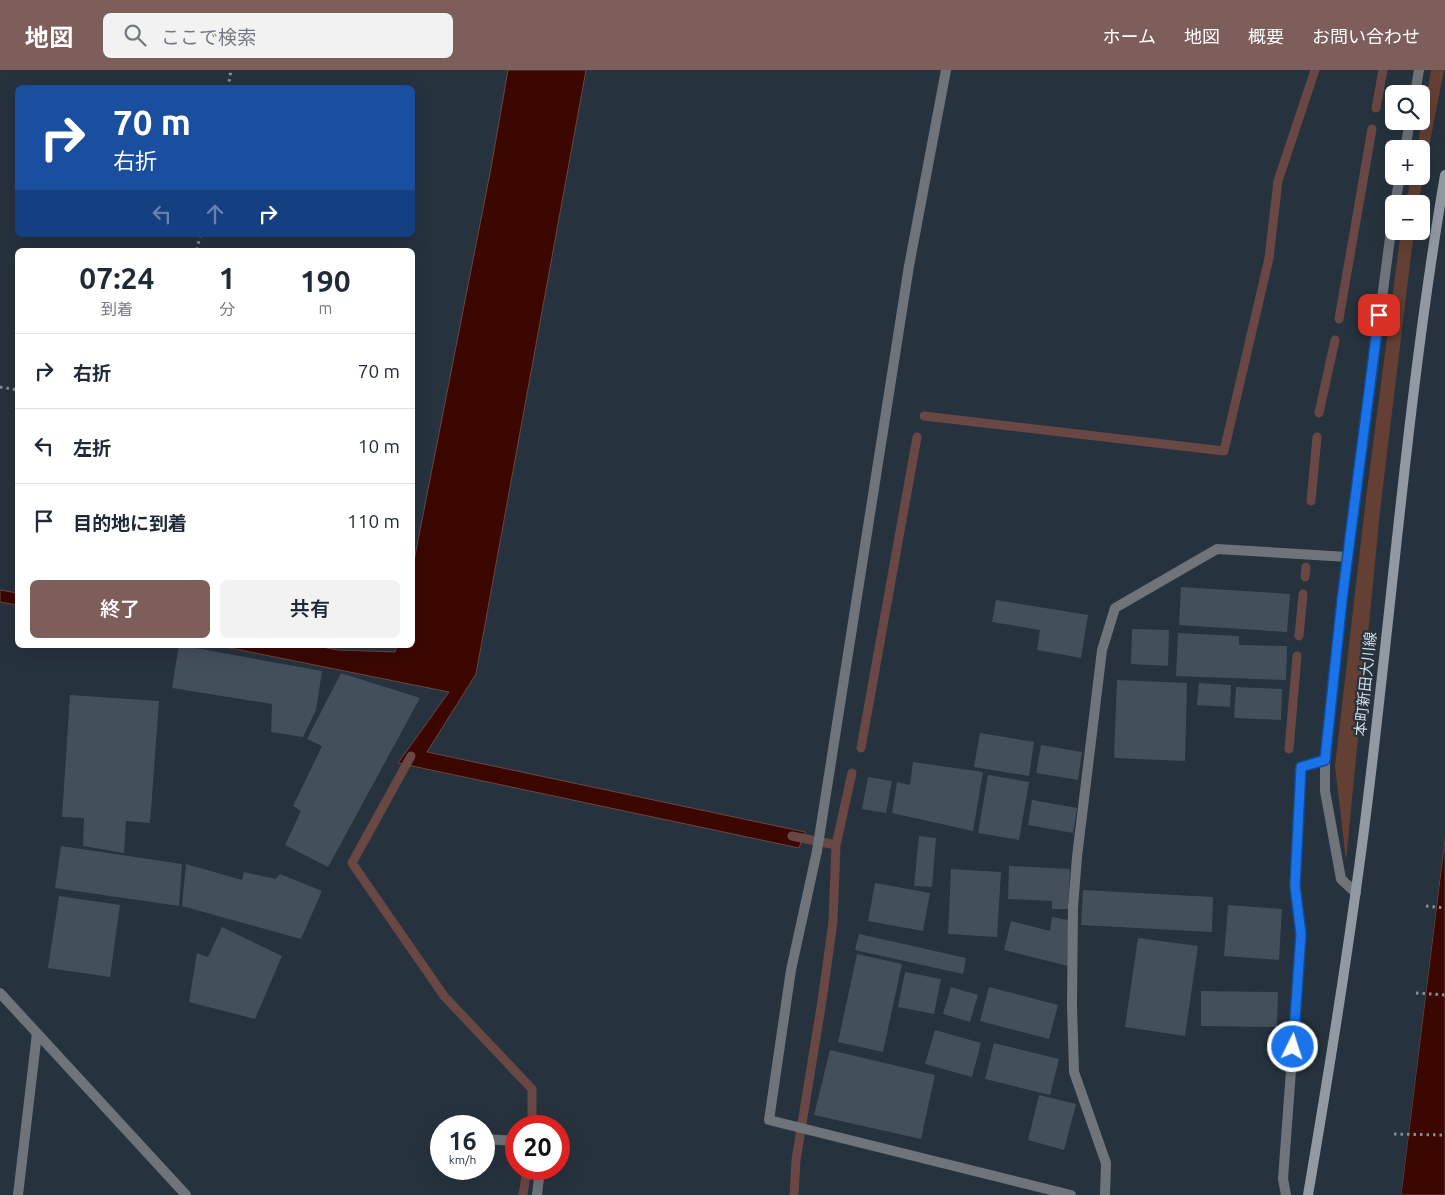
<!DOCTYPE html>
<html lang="ja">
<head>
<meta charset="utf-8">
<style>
  body { margin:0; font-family:Ubuntu,"Noto Sans JP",sans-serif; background:#f2f2f3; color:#1f2937; height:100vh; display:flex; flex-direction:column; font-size:19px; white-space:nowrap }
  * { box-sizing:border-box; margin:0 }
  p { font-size:16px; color:#747a83 }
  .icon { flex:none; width:28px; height:28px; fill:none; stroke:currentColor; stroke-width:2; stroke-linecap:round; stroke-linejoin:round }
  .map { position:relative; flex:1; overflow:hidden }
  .drawer { position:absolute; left:15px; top:178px; width:400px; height:400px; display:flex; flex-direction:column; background:#fff; border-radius:8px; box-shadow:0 5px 20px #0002 }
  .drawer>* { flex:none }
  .top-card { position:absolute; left:15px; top:15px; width:400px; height:152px; border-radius:8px; box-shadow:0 5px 20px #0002; background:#1a4fa0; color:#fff; overflow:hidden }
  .tools { position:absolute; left:1385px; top:15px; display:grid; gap:10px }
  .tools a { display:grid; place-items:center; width:45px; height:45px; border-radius:8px; background:#fff; box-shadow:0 5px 20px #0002; font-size:25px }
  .speed { position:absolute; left:430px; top:1045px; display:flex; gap:10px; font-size:25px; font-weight:700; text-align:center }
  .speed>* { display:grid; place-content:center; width:65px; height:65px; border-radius:50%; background:#fff; box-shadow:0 5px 20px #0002; line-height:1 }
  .speed small { font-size:12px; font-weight:400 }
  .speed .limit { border:8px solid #d22; background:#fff; color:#111 }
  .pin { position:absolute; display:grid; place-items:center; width:42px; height:42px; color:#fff; margin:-21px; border-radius:10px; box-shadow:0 2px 8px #0006 }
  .me { position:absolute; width:55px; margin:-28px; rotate:4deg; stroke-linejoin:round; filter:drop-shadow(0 0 4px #0008) }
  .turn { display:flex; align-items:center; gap:18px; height:105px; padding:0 15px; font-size:22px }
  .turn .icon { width:65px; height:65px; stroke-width:2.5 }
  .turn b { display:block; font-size:35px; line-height:42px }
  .lanes { display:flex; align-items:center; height:48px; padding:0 15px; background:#0003; justify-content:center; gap:25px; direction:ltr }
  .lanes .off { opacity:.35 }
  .eta { display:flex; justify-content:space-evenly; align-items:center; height:85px; text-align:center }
  .eta b { font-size:30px; font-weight:600; line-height:35px }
  .primary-button { display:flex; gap:10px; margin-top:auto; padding:10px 15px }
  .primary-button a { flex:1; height:58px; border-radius:8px; background:#7e5e5a; color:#fff; font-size:20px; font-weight:600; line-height:58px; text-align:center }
  .primary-button a+a { background:#f2f2f3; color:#1f2937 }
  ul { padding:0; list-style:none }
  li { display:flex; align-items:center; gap:15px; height:75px; padding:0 15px; border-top:1px solid #e0e1e3 }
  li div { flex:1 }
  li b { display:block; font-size:19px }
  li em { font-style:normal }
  header { display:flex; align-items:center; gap:30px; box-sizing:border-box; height:70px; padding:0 25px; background:#7e5e5a; color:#fff }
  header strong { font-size:24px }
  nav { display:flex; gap:28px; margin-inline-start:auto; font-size:18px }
  .search { width:350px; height:45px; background:#f2f2f3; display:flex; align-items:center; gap:12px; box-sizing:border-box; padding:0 18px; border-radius:8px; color:#747a83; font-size:19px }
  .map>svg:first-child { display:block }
</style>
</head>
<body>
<header>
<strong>地図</strong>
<div class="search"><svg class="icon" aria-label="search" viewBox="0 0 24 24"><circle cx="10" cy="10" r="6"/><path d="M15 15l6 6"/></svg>ここで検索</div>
<nav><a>ホーム</a><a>地図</a><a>概要</a><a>お問い合わせ</a></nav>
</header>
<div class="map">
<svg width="1445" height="1125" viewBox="0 0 1445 1125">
  <rect width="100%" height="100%" fill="#26323d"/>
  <path fill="#643f34" d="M1431 0H1444L1418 134H1406L1411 106H1421V79H1417Z
    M1401 161H1414L1380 441 1346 791 1335 696 1366 428Z"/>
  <path fill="#3b0700" stroke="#694744" d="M508 0H586L476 604 427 682 805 762 799 778 398 693 449 622 215 575H312L338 580 395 582 397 575H412L413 496 491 98Z
    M0 520 17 523V535L0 532Z
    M1445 768V1125H1401Z"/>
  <path fill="#26323d" d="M1445 765 1401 1125H1399L1443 768Z"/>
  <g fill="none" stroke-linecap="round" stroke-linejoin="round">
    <path stroke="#694744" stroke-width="9" d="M1376 38 1383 0
      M1339 249 1372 59
      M1319 343 1335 270
      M924 346 1224 381 1269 188 1278 111 1315 0
      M1311 431 1317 367
      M1305 507 1306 497
      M1299 566 1303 524
      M861 678 917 367
      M1289 679 1297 586
      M411 686 352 793 444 926 532 1019V1056
      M792 766 836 775 833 852 822 931 796 1090 794 1125
      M836 775 852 703
      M523 1125 527 1099"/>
  </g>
  <path fill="#434f5b" d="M1181 517 1290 524 1287 562 1179 555Z
    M996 530 1088 545 1081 588 1037 580 1040 560 992 552Z
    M1132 559 1169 560 1168 596 1131 594Z
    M1178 563 1239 566V575L1287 576 1286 610 1176 606Z
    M179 575 322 601 316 640 303 667 271 662 272 634 172 618Z
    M341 603 420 628 328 797 285 775 301 741 293 736 322 676 307 669Z
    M1117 610 1187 613 1185 691 1114 688Z
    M1199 613 1231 615 1230 637 1197 635Z
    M1236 617 1282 619 1281 650 1234 648Z
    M70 625 159 631 150 753 126 751 124 783 83 776 84 748 62 747Z
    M980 663 1034 672 1029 706 974 697Z
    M1041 675 1082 682 1078 710 1036 703Z
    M913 692 983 702 973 761 892 743 897 712 910 715Z
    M988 705 1029 712 1019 770 978 763Z
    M868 707 892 711 886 743 862 739Z
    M1032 730 1077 738 1073 763 1028 755Z
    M919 766 936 768 932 817 914 816Z
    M61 776 182 794 179 836 55 818Z
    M186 794 242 810 244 802 276 809 280 804 322 821 301 869 182 836Z
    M1009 796 1070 799 1068 839H1052V831L1008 829Z
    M951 799 1001 802 997 867 948 864Z
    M875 813 930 823 923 861 868 851Z
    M1083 820 1213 827 1212 862 1081 855Z
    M59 826 120 835 110 907 48 898Z
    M1228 835 1282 839 1279 890 1224 886Z
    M1052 847 1068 850V896L1004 880 1011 851 1050 861Z
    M222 857 282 886 255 949 189 932 197 883 208 887Z
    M859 864 966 888 963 904 855 880Z
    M1138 868 1198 876 1185 966 1125 957Z
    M857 884 902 894 883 982 838 972Z
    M905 902 941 909 934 944 898 937Z
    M951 917 978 925 970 952 943 944Z
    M989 917 1058 935 1049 969 980 951Z
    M1201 921 1278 922 1277 957 1201 956Z
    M935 960 981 973 972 1007 925 994Z
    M994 973 1059 989 1050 1025 985 1009Z
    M830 980 935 1005 921 1069 814 1045Z
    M1039 1025 1076 1034 1064 1080 1028 1070Z"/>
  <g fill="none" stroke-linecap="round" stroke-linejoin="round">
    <path stroke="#848e97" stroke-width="3" stroke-dasharray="2.5 4" stroke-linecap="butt" d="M228 18 231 0
      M197 180 200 165
      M0 317 18 320
      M1426 836 1445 838
      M1416 923 1445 925
      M1394 1064 1445 1065"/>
    <path stroke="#6e747a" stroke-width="10" d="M817 781 791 900 769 1050 1071 1125
      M1286 1125 1283 1109 1301 865 1295 816 1301 697 1325 690"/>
    <path stroke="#6e747a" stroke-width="10" d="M1415 24 1419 0
      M1405 79 1410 51
      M1395 134 1400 106
      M817 781 909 196 946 0
      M1356 823 1341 809 1325 721V690L1342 530 1394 138
      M0 923 186 1125
      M484 1069 516 1071
      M18 1125 37 963
      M537 1125 540 1099
      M1105 1125 1106 1093 1074 1002 1072 936 1073 837 1077 787 1102 580 1115 538 1217 479 1348 487"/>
    <path stroke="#919aa3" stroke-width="10" d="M1308 1125C1330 996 1351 866 1367 736 1393 526 1409 314 1445 105"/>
  </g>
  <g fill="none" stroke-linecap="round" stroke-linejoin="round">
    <g stroke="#114b97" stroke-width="12">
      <path id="route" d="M1293 977 1301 864 1295 816 1301 697 1325 690 1342 530 1379 245"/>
    </g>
    <use href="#route" stroke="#1a73e8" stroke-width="9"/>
  </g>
  <g text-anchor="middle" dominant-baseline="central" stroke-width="4.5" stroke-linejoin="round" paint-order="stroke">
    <g font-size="15" fill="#d5dde4" stroke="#26323d">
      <text transform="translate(1365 614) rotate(-84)">本町新田大川線</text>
    </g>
  </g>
</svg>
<div class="tools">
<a><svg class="icon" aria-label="search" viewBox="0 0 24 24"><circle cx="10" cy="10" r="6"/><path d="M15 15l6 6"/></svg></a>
<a>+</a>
<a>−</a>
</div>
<div class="speed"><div>16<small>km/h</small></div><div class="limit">20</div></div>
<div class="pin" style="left:1379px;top:245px;background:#d93025"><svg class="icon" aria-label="arrive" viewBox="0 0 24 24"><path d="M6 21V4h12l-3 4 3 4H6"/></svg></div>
<svg class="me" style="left:1293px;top:977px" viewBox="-20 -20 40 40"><circle r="17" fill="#1a73e8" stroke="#fff" stroke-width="3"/><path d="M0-11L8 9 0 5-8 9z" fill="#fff"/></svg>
<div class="top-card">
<div class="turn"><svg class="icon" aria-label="right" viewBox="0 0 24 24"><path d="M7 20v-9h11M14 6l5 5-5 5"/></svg><div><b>70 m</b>右折</div></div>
<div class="lanes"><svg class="icon off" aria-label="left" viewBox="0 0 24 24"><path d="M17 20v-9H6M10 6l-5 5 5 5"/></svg><svg class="icon off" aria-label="ahead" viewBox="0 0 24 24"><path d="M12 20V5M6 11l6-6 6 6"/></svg><svg class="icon" aria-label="right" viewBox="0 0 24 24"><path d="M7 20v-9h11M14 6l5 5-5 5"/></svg></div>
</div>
<section class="drawer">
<div class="eta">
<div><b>07:24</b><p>到着</p></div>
<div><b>1</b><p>分</p></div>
<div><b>190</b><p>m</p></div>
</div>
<ul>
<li><svg class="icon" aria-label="right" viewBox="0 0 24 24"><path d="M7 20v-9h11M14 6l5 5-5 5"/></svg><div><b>右折</b></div><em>70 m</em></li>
<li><svg class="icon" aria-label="left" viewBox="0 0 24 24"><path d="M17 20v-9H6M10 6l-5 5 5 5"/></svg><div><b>左折</b></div><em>10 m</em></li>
<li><svg class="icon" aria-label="arrive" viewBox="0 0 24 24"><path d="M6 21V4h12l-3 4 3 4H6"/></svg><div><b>目的地に到着</b></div><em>110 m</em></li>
</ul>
<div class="primary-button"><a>終了</a><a>共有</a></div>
</section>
</div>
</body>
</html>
